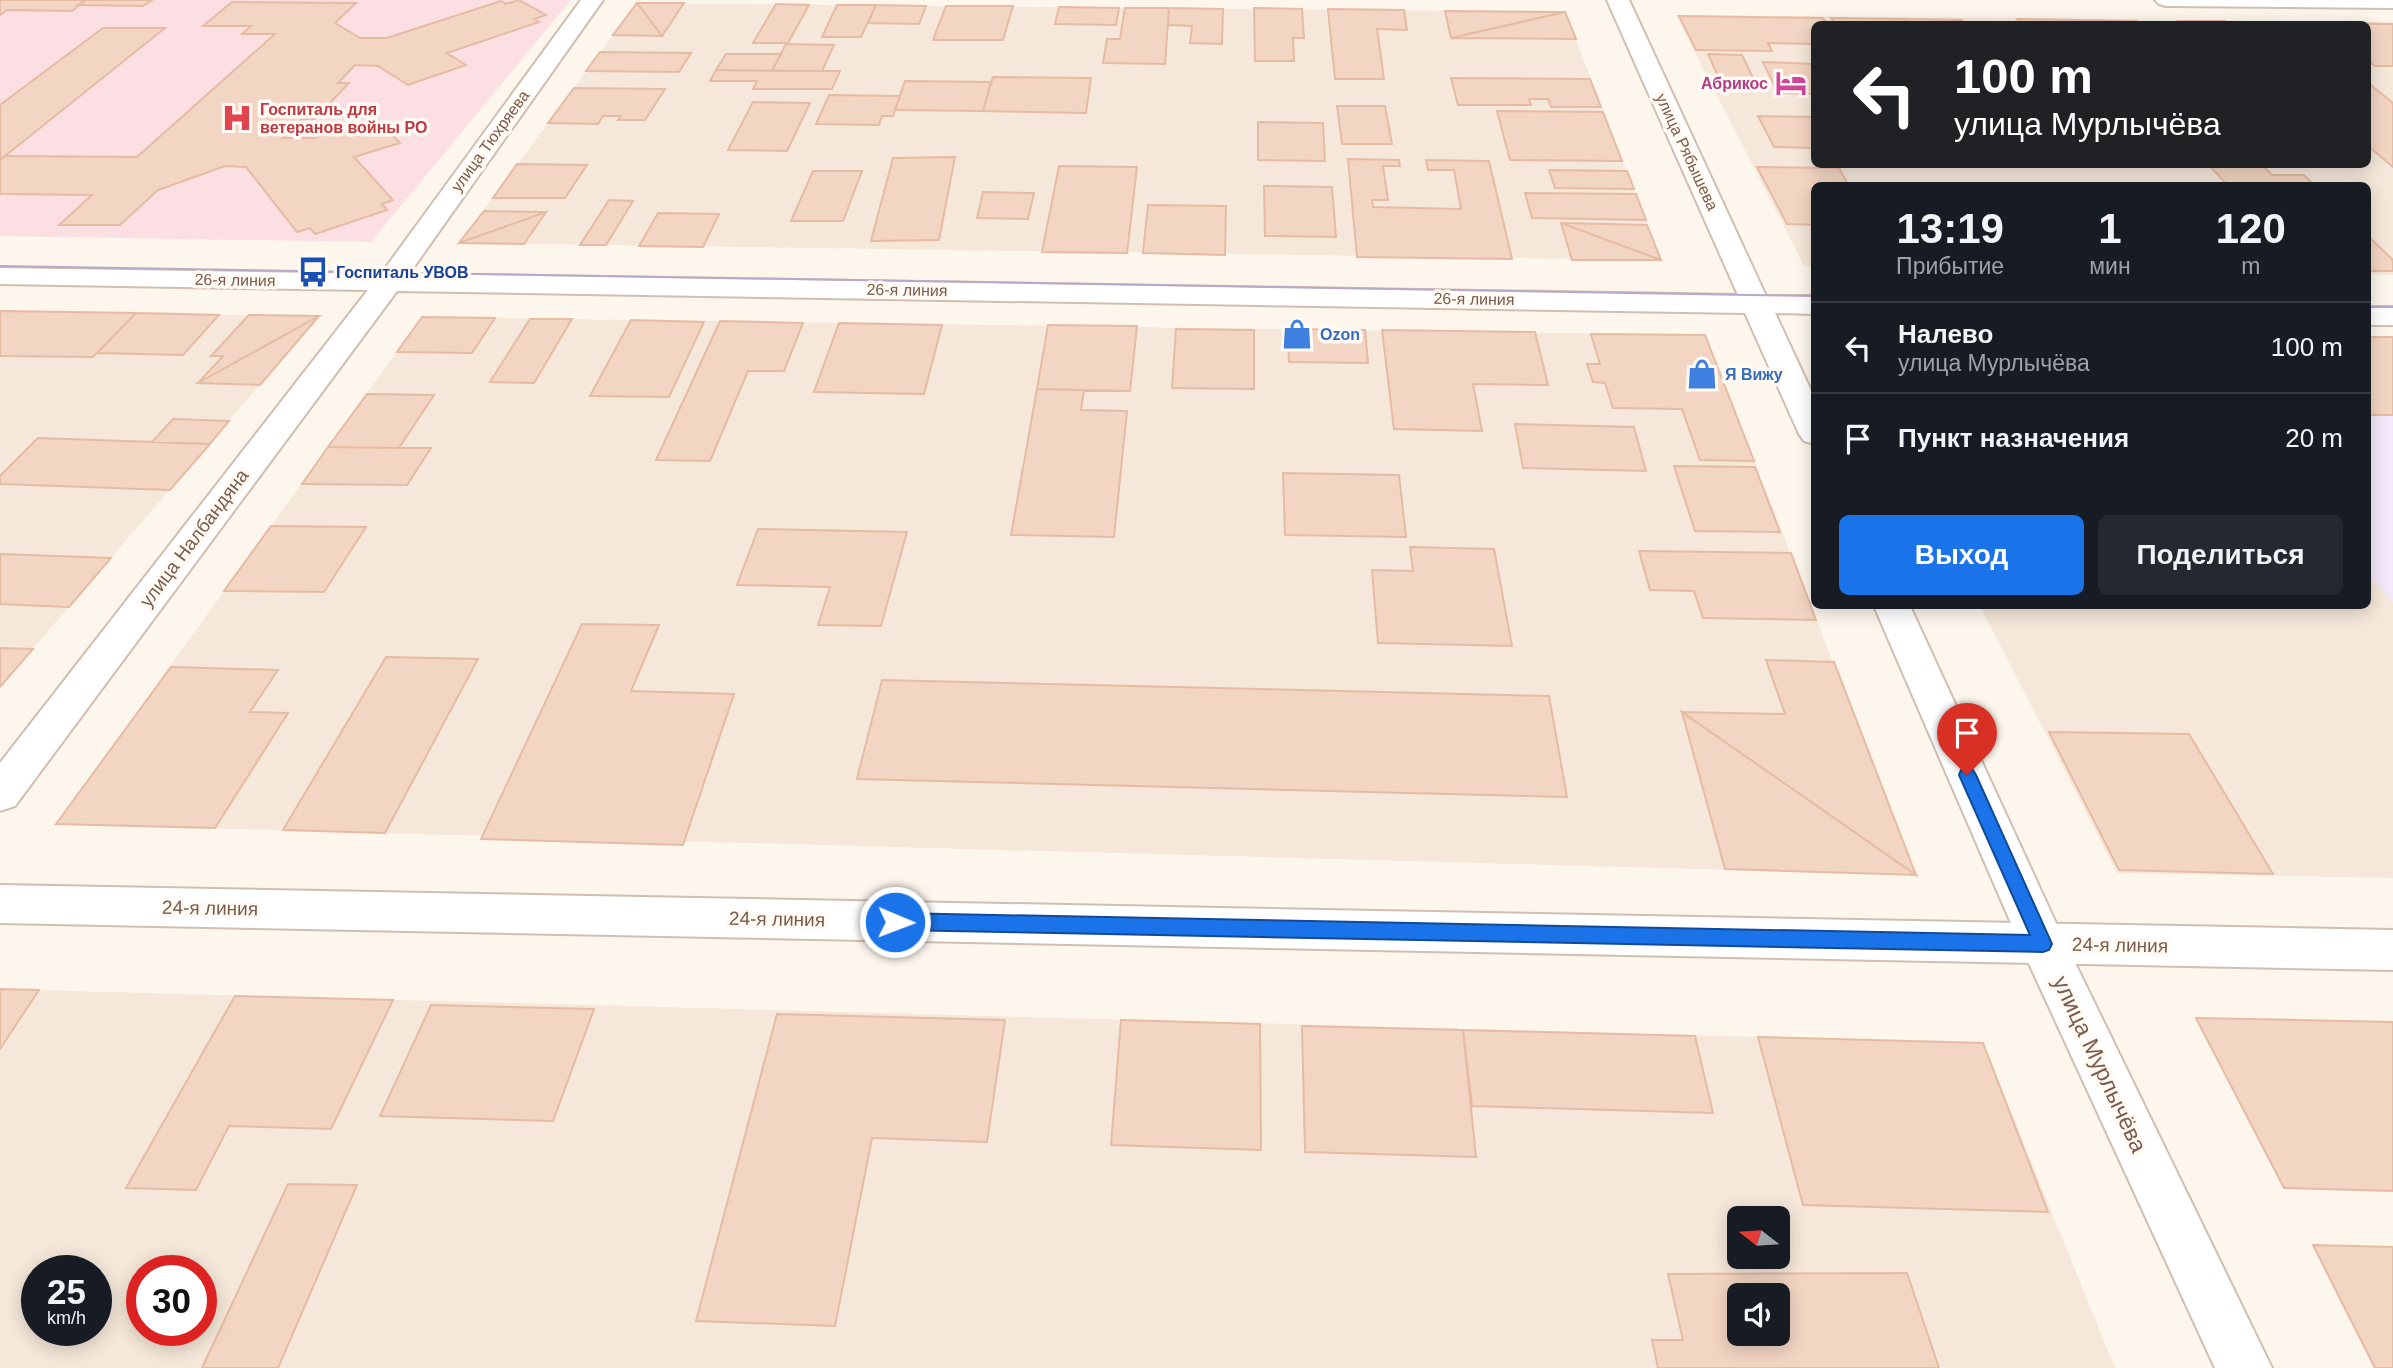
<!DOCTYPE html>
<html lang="ru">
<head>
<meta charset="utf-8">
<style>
  body { margin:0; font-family:Arial,sans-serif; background:#242831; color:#f1f3f6; height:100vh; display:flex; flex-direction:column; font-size:26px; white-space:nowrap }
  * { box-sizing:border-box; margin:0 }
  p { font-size:23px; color:#9ea1a6 }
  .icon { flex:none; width:38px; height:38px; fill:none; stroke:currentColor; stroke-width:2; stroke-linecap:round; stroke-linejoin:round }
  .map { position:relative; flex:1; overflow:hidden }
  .details { position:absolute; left:1811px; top:182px; width:560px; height:427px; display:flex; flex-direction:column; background:#171b24; border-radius:10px; box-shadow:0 4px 18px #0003 }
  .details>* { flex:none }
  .hud { position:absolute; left:1811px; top:21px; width:560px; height:147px; border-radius:10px; box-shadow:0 4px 18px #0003; background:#202124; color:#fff; overflow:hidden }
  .needle { width:46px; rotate:287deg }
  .buttons { position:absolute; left:1727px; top:1206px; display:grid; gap:14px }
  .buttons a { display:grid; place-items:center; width:63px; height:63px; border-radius:10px; background:#171b24; box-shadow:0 4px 18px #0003; font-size:35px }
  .speed { position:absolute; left:21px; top:1255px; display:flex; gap:14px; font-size:35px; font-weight:700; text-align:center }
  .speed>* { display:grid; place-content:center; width:91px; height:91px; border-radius:50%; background:#171b24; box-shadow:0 4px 18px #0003; line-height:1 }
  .speed small { font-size:18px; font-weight:400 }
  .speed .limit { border:10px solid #d22; background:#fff; color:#111 }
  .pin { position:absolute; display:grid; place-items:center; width:60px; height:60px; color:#fff; margin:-72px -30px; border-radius:50% 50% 50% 0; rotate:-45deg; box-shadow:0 0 7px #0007 }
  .pin .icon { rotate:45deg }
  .me { position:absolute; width:77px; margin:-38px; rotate:91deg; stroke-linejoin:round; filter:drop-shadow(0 0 5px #0008) }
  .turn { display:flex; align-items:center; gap:24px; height:147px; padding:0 28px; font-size:32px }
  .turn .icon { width:91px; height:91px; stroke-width:2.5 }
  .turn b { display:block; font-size:49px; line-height:60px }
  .eta { display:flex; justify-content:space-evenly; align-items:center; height:119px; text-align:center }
  .eta b { font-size:42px; font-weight:600; line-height:49px }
  .action { display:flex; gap:14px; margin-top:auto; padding:14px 28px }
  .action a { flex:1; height:80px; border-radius:10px; background:#1a73e8; color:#fff; font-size:28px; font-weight:600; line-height:80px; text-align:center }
  .action a+a { background:#242831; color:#f1f3f6 }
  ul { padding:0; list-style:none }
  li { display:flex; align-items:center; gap:21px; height:91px; padding:0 28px; border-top:2px solid #363941 }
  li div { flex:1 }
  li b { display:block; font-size:26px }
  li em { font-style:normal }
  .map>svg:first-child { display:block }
</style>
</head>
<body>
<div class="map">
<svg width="2393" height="1368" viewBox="0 0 2393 1368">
  <rect width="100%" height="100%" fill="#fdf6ec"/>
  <path fill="#f5e8da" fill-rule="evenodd" d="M637 3 1565 12 1661 260 459 243Z
    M1676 15 2393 22V275L2368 274V186H1815V267L1804 266ZM1815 24H2368V164H1815Z
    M0 312 319 316 0 687Z
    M422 317 1705 335 1916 875 56 824Z
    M2368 573 2393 603V878L2117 873 1980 606H2368Z
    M0 989 1983 1043 2115 1368H0ZM1740 1218H1778V1256H1740ZM37 1270H96V1330H37ZM142 1270H201V1330H142ZM1740 1295H1778V1334H1740Z"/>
  <path fill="#f3e8fa" d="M2368 337H2393V603L2368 573Z"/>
  <path fill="#fbdfe3" d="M0 0H571L371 242 0 236Z"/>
  <path fill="#f3d5c3" stroke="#e6bba3" stroke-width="2" fill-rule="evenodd" d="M0 0H86L72 11 7 10 0 15Z
    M86 0H152L143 6 78 5Z
    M519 0 546 15 534 19 539 22 447 53 466 65 408 85 378 66 355 65 338 83H349L315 119H302L283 138H314L377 119 400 143 354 157 393 200 382 204 387 210 315 234 310 228 297 232 246 167 225 166 158 190 120 225H59L92 195 0 194V160L5 156 137 157 275 34H242L251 26H203L232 2 356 3 335 23 360 38H387L501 1 506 4Z
    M637 3H684L662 36Z
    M637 3 662 36 613 35Z
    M776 4 809 5 788 43H753Z
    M837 5H876L861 37H822Z
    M876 5 926 6 919 24 868 23Z
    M946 6H1013L1003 40H933Z
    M1059 7 1119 8 1116 25 1055 24Z
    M1125 8H1169L1165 64 1103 63 1107 39H1120Z
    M1169 8 1223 9 1222 44 1190 43 1192 26 1168 25Z
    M1254 8 1302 9 1304 38H1293L1294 61H1255Z
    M1328 9 1404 10 1407 30 1377 29 1384 79H1335Z
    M1445 11 1565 12 1451 38Z
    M1565 12 1576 39 1451 38Z
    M1679 16 1823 18 1827 24H1815V44L1768 43 1772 51 1696 50Z
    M1831 18 1905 19 1909 24H1836Z
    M1905 19 1962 20 1966 24H1909Z
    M2017 19 2082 20 2086 24H2021Z
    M2082 20 2137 21 2140 24H2086Z
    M2179 21H2225L2229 24H2183Z
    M2320 23 2393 24V66H2375L2368 61V24Z
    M103 28H165L0 160V105Z
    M786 44 834 45 822 71H772Z
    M600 52 691 53 679 72 586 71Z
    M726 54H781L772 71 716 70Z
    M1708 54 1742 55 1756 84 1721 83Z
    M1763 62 1815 64V94L1778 93Z
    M716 70 822 71H840L832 89H753L757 81H710Z
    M993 77 1091 78 1086 113 983 111Z
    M1451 78 1590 79 1601 107H1551L1548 99H1529L1531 105H1458Z
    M905 81 991 82 983 111 895 110Z
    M2368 83 2393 103V167L2368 146Z
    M574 88 665 89 645 120H618L621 116H603L598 124 548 123Z
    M829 95 900 96 893 116H882L879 125 816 124Z
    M753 102 810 103 787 151 728 150Z
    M1337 106H1385L1392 144H1342Z
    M1497 111 1603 112 1622 161 1510 160Z
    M1758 116 1815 117V148L1774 147Z
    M1258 122 1323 123 1325 161 1258 160Z
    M955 157 939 240 871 241 893 158Z
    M1348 159 1399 160 1400 166H1383L1388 200H1372L1373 207 1461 209 1454 170H1428L1426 160 1489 161 1512 259 1357 257Z
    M517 164 587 165 565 198H493Z
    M2208 164H2261L2272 175H2304L2315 186H2228Z
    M1059 166 1137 167 1127 253 1042 252Z
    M1757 167 1839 168 1849 186H1815V225L1787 224Z
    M1549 170 1627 171 1634 189 1555 188Z
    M813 171H862L843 221H791Z
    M1264 186 1332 187 1336 237 1265 236Z
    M983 192 1034 193 1028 219 977 218Z
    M1525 193 1636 194 1646 220 1532 218Z
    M609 200 633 201 606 245H580Z
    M1148 205 1226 206 1225 255 1143 253Z
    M484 211 546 212 459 243Z
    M546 212 524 244 459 243Z
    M658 213 719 214 703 247 639 246Z
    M1561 223 1647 225 1661 260Z
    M1561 223 1661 260H1572Z
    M2368 236 2393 260V271H2368Z
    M0 311 136 313 93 357 0 356Z
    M136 313 219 315 183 355 97 353Z
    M249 315 319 316 198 383 223 356H211Z
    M319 316 260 385 198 383Z
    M422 317 495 318 472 353 397 352Z
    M530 319H572L534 383 490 382Z
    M631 320 704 322 669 397 590 396Z
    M720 321 803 323 784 371H748L710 461 656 460Z
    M839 323 942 325 924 394 814 392Z
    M1048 325 1137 326 1130 391 1037 389Z
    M1176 329 1254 330V389L1172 388Z
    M1288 329 1365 330 1368 363 1289 362Z
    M1382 330 1535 332 1548 385 1473 384 1482 431 1394 429Z
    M1591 334 1705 335 1754 461 1700 460 1682 409 1613 408 1605 383 1593 382 1587 364H1600Z
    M2368 337H2393V415H2368Z
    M1037 389 1084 390 1081 410 1127 411 1114 537 1011 535Z
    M367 394 434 395 399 448 328 447Z
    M173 419 229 421 210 444 152 442Z
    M1515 424 1634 427 1646 471 1523 468Z
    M38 438 210 444 170 490 0 484V476Z
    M328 447 399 448H431L407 485 302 484Z
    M1674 466 1755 467 1780 532 1695 531Z
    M1283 473 1399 475 1406 537 1285 535Z
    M271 526 366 527 324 592 224 591Z
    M758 529 907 532 881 626 818 625 830 587 737 585Z
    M1410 547 1494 549 1512 646 1378 643 1372 570 1413 571Z
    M1639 551 1791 553 1816 620 1703 618 1694 591 1650 590Z
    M0 554 111 558 69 607 0 604Z
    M582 624 659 625 631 691 734 694 683 845 481 839Z
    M0 648 33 649 0 687Z
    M386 657 478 659 385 833 283 830Z
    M1766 660 1834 662 1916 875 1682 712 1785 714Z
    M171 667 278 670 250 712 288 713 215 828 56 824Z
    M882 680 1549 696 1567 797 857 779Z
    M1682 712 1916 875 1725 869Z
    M2049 732 2189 734 2273 874 2119 870Z
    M0 989 39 990 0 1049Z
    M235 996 393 1000 331 1129 229 1126 196 1190 126 1188Z
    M431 1005 594 1009 553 1121 380 1116Z
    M777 1014 1005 1020 987 1142 872 1138 835 1326 696 1321Z
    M2196 1018 2393 1022V1191L2284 1188Z
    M1121 1020 1260 1024 1261 1150 1111 1145Z
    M1302 1026 1463 1030 1476 1157 1305 1152Z
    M1463 1030 1695 1036 1713 1113 1472 1106Z
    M1758 1037 1983 1043 2048 1212 1803 1205Z
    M288 1184 357 1185 278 1368H202Z
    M2313 1245 2393 1247V1368H2375Z
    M1907 1273 1939 1368H1658L1652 1340H1683L1668 1274ZM1740 1295H1778V1334H1740Z"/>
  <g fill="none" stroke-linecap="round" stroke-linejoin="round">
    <g stroke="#d1beb0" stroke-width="4">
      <path id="minor" d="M0 885 2393 930V970L0 923Z"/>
    </g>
    <g stroke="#d1beb0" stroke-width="4">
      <path id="tertiary" d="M581 0H603L409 274 1738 295 1607 0H1629L1766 296H1815V314L1775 313 1815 399V444L1804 441 1799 434 1745 313 397 291 15 806 0 811V763L368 290 0 284V268L381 274Z
        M2155 0H2393V8L2166 6 2159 4Z
        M2368 307H2393V325H2368Z
        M1874 606H1910L2061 934 2272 1368H2215L2020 944Z"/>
    </g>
    <use href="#minor" fill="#fff" fill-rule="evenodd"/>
    <use href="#tertiary" fill="#fff" fill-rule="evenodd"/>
    <path stroke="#b9a8c9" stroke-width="2" d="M0 266 1815 296
      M2368 307H2393"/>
  </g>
  <path fill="#1a73e8" stroke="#114b97" stroke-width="2" d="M1967 768 1973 770 1976 775 2052 944 2049 950 2043 952 895 930 889 927 886 922 889 916 895 913 2030 935 1959 775 1961 770Z"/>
  <defs>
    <g id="hotel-bare" transform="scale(2.415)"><path d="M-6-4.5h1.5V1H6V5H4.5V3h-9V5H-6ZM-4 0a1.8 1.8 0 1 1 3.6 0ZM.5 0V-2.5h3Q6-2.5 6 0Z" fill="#d1479c" stroke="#fffaf3" stroke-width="2.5" paint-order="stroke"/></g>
    <g id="hospital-bare" transform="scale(2.415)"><path d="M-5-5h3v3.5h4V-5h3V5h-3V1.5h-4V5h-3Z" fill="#e0444e" stroke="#fffaf3" stroke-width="2.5" paint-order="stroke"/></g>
    <g id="bus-bare" transform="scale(2.415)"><path d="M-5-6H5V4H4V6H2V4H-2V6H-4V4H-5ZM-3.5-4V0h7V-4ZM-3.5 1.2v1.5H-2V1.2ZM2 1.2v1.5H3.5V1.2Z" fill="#1a4fb4" stroke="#fffaf3" stroke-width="2.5" paint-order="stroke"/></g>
    <g id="shop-bare" transform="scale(2.415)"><path d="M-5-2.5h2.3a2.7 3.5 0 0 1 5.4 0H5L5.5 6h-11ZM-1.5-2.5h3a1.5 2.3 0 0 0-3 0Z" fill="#3f7fe0" stroke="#fffaf3" stroke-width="2.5" paint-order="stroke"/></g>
  </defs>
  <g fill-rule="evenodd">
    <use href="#hotel-bare" x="1791" y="83"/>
    <use href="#hospital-bare" x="237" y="118"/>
    <use href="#bus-bare" x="313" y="272"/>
    <use href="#shop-bare" x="1297" y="334"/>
    <use href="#shop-bare" x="1702" y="374"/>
  </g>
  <g text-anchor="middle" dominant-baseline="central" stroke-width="7" stroke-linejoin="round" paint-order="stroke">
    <g font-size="16" font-weight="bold" fill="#b23c85" stroke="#fffaf3" text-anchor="end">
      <text x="1768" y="83">Абрикос</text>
    </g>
    <g font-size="16" font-weight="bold" fill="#be3a42" stroke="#fffaf3" text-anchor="start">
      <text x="260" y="109">Госпиталь для<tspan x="260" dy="18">ветеранов войны РО</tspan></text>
    </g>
    <g font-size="16" fill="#7a5c4d" stroke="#fffaf3">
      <text transform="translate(490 141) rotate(-54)">улица Тюхряева</text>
      <text transform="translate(1687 152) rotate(65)">улица Рябышева</text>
      <text transform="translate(235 280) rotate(1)">26-я линия</text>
      <text transform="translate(907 290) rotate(1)">26-я линия</text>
      <text transform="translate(1474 299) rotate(1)">26-я линия</text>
    </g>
    <g font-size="16" font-weight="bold" fill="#164399" stroke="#fffaf3" text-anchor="start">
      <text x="336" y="272">Госпиталь УВОВ</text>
    </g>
    <g font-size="16" font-weight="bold" fill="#366cbe" stroke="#fffaf3" text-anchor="start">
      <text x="1320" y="334">Ozon</text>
      <text x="1725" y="374">Я Вижу</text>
    </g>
    <g font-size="19" fill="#7a5c4d" stroke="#fffaf3">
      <text transform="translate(194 538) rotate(-53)">улица Налбандяна</text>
      <text transform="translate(210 908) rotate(1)">24-я линия</text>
      <text transform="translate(777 919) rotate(1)">24-я линия</text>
      <text transform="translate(2120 945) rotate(1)">24-я линия</text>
    </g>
    <g font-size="23" fill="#7a5c4d" stroke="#fffaf3">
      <text transform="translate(2100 1064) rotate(65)">улица Мурлычёва</text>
    </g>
  </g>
</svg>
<div class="buttons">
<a><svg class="needle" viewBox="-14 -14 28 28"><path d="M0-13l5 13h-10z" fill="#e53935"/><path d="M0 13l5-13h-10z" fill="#9ea1a6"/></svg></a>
<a><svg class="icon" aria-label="sound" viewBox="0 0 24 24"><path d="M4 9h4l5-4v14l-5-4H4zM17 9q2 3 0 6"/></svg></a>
</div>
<div class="speed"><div>25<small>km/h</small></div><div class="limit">30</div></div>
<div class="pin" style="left:1967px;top:775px;background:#d93025"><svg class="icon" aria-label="arrive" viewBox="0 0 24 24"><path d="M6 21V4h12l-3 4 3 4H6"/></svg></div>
<svg class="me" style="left:895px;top:922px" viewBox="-20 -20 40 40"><circle r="17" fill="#1a73e8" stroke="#fff" stroke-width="3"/><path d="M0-11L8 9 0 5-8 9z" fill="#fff"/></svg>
<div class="hud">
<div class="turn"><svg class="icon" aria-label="left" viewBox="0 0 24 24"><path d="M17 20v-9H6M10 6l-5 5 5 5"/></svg><div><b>100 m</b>улица Мурлычёва</div></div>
</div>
<section class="details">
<div class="eta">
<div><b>13:19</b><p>Прибытие</p></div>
<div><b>1</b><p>мин</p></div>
<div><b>120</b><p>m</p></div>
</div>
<ul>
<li><svg class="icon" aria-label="left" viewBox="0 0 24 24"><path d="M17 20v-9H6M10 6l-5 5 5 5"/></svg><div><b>Налево</b><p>улица Мурлычёва</p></div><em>100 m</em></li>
<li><svg class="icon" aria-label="arrive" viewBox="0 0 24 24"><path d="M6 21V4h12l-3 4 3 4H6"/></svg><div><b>Пункт назначения</b></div><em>20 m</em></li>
</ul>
<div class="action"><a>Выход</a><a>Поделиться</a></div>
</section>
</div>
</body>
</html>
